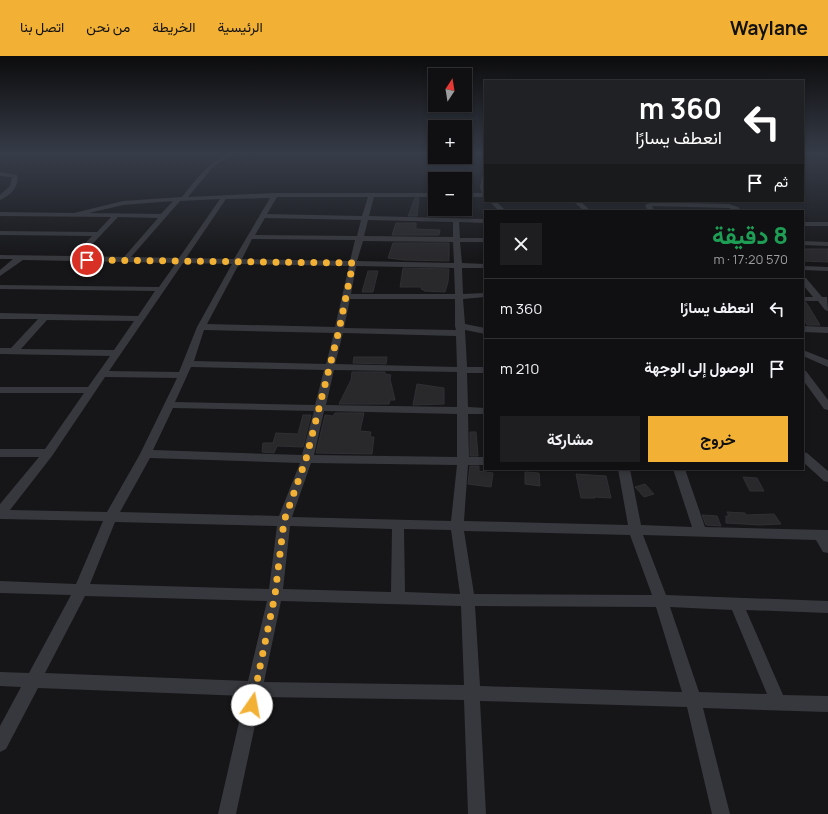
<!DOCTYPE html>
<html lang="ar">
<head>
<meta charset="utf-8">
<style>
  body { margin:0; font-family:Manrope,Vazirmatn,sans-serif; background:#1e1e20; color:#f1f3f6; direction:rtl; height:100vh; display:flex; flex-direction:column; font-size:15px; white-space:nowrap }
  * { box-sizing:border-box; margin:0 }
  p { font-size:13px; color:#9c9d9f }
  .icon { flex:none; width:22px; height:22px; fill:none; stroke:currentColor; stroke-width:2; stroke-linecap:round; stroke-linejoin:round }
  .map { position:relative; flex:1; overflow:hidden; direction:ltr }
  .panel { position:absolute; left:484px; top:154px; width:320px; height:260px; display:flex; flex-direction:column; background:#101012; border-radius:0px; box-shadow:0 2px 6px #0003,0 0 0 1px #303032; direction:rtl }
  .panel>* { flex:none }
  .hud { position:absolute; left:484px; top:24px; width:320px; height:122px; border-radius:0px; box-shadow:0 2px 6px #0003,0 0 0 1px #303032; direction:rtl; background:#202124; color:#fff; overflow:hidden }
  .needle { width:26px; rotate:12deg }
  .buttons { position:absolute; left:428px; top:12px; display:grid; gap:8px }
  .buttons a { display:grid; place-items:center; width:44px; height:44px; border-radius:0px; background:#101012; box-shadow:0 2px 6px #0003,0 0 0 1px #303032; font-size:20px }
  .pin { position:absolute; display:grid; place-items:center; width:34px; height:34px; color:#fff; margin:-17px; border:2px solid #fff; border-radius:50%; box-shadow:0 1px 4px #0007 }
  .me { position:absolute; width:44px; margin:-22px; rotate:12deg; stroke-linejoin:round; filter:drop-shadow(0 0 3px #0008) }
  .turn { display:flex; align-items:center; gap:14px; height:84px; padding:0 16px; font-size:18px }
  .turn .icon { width:52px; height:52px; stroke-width:2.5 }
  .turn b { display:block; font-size:28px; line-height:34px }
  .then { display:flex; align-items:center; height:38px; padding:0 16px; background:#0003; gap:8px; font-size:15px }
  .round { display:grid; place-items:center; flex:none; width:42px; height:42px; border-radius:0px; background:#1e1e20 }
  .head { display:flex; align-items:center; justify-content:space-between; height:68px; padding:0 16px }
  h1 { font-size:24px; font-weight:700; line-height:30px; color:#1e9e55 }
  .button { display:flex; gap:8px; margin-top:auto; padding:8px 16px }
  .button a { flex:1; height:46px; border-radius:0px; background:#f2b134; color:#111; font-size:16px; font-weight:700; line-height:46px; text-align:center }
  .button a+a { background:#1e1e20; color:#f1f3f6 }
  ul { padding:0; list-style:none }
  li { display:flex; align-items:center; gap:12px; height:60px; padding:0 16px; border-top:1px solid #303032 }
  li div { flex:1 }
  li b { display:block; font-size:15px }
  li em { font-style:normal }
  header { display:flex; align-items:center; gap:24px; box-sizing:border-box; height:56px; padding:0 20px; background:#f2b134; color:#111 }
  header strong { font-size:19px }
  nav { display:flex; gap:22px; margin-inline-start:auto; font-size:14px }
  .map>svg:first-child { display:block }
</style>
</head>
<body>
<header>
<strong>Waylane</strong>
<nav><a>الرئيسية</a><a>الخريطة</a><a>من نحن</a><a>اتصل بنا</a></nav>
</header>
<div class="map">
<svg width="828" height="758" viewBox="0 0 828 758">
  <rect width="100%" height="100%" fill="#161618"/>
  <path fill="#29292c" stroke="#303034" d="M415 142H419L417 160H408Z
    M396 167H416V173L440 174 439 179H392Z
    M393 187H449V205L404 204 388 202Z
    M803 193H828V206L803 205Z
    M403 212 449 213 448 226 445 236 424 235V234L421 233 422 231H400Z
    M368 215H378L373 236H362Z
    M803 246H806L820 269H807L803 262Z
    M354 301H387L386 308 353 307Z
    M352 316H385V318L391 319 390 323 395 344H390L389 348H339L351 324Z
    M417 328 444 332V348L413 349Z
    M335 357H364L360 375 371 376 370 381H374L372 398 316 397 325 359 333 360Z
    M303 359H311L303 391 277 390 274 397 262 396 263 387H273L276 377 298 378Z
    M470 376H476L478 400H470Z
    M470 410H479V415L493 417 491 431 468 428Z
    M525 416 539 417 540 430 525 428Z
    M576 418 606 420 611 442 594 441 595 442H581Z
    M743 421 757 422 764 435H750Z
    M645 428 654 438 644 441 635 431Z
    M727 456 745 457 746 459 774 458 781 468 760 469 726 467V460H729Z
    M702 459 717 460 721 470 706 469Z"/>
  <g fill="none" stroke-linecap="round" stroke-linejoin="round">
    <path fill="#37383d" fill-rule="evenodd" d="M230 98H237L223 104 213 111 188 141 275 137H435V141H374L369 160 485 163V167L459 166 460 182H485V186H460L462 207 485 208V212H462L463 238 485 237V241L463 243 465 268 485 272V278L465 274 467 311H485V317H467L468 351 485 352V358H468L469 401H485V409H468L464 465 628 469 618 413H630L641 469 692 471 673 413H685L705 471 828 474V497L823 496 816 484 643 479 666 539 828 545V557L746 554 783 639 828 640V656L703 652 730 758H712L687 651 480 645 486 758H468L464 644 261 641 236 758H218L245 640 38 632 6 693 0 696V670L21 631 0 630V616L29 617 71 539 0 537V525L76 528 103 465 0 463V448L39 401H0V393H45L84 337H0V331H88L110 300 0 298V292H11L38 263H0V257L138 260 155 235 0 233V229L159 231 176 207 23 204 0 220V214L13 203H0V199L73 200 92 180 0 179V175L97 176 111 161 0 160V156L74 157 123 145 182 141C196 124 208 106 230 98ZM277 141H368L362 160 267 158ZM270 142 234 203 186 202 226 143ZM220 143 179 202 131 201 180 145ZM173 145 161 158 89 157 123 149ZM118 161 158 162 124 201 81 200ZM265 162 361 164 357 180 255 179ZM368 164 453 166V181L364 180ZM252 183 355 184 350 205 242 203ZM363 185 453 186 454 207 357 205ZM183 207 232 208 197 271 179 316 109 315ZM239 208 349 210 335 271 207 268ZM356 210 454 212 455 238H351ZM350 243H455V270L456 274 344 272ZM47 264 134 265 114 294 21 293ZM204 274 334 277 326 308 194 305ZM343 277 456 280 457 311 335 308ZM191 311 324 314 315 349 175 346ZM334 314 457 316V351L326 349ZM105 321 177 322 140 398 107 456 10 454 52 400ZM173 352 314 355 302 399 153 394ZM324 355 457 358V401L314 399ZM150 402 300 407 279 460 120 456ZM311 407 457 409 451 465 292 461ZM115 466 277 470 269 533 90 528ZM290 470 392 473 391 536 283 533ZM404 473 451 474 460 538 405 536ZM464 475 630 479 652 539 474 538ZM85 540 267 545 248 625 45 617ZM281 545 461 550 464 629 264 626ZM475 550 656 551 682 636 480 630ZM670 551 732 554 767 638 699 636Z
      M0 116 17 119C20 130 10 140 0 144V139L10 130 12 121 0 120Z
      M485 119V141H465V137H482L480 131 482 121Z
      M489 145H496L506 155H499Z
      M573 145H580L591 155H584Z
      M652 146 729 148 738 151 742 155H735L729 152 652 150 654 155H648L645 149Z
      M803 166H828V170H803Z
      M803 185 828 186V190L803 189Z
      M803 210 828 211V215L803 214Z
      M803 222H806L822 241H827L828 255 825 254 818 245H803V241H813L803 229Z
      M803 270 828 271V277L803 276Z
      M803 294 828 304V311L803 300Z
      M803 314 806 315 828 344V354L824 353 803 324Z
      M803 396 807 397 828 415V426L824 425 803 406Z"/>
  </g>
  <linearGradient id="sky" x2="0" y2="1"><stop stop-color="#0c0c0d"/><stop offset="0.48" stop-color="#363c48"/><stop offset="1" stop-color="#363c48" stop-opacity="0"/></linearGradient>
  <rect width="828" height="204" fill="url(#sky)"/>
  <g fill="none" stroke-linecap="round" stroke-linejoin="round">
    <path stroke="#f2b134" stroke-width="7" stroke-dasharray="0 12.6" d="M87 204 353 207 339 274 306 403 284 465 275 539 252 649"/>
  </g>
</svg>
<div class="buttons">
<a><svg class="needle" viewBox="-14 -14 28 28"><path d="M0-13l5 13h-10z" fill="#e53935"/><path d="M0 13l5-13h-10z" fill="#9c9d9f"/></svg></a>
<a>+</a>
<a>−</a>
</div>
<div class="pin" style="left:87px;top:204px;background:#d93025"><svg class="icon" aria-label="arrive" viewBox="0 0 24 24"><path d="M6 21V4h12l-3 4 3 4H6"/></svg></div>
<svg class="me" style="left:252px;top:649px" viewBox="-20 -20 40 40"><circle r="19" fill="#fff"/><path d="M0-13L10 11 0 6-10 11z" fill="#f2b134"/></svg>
<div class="hud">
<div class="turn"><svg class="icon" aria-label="left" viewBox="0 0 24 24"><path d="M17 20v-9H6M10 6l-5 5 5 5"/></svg><div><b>360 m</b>انعطف يسارًا</div></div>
<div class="then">ثم<svg class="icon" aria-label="arrive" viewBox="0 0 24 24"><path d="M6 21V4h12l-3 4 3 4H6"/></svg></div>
</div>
<section class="panel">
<div class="head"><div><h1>8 دقيقة</h1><p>570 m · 17:20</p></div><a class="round"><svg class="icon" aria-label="close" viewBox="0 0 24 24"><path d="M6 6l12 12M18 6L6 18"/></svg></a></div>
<ul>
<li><svg class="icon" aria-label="left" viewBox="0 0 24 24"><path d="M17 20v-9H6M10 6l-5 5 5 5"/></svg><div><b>انعطف يسارًا</b></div><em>360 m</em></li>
<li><svg class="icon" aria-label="arrive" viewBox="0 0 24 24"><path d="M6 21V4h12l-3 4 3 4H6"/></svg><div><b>الوصول إلى الوجهة</b></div><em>210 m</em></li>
</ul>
<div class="button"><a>خروج</a><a>مشاركة</a></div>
</section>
</div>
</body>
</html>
